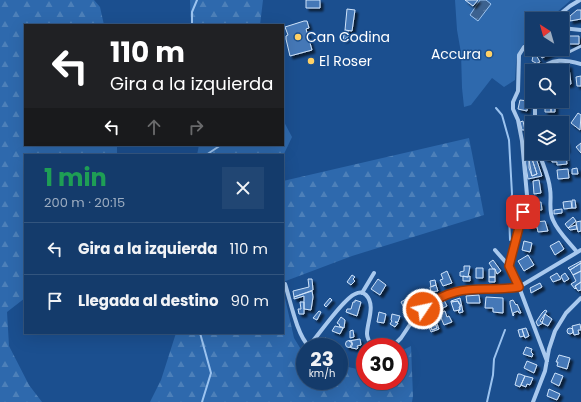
<!DOCTYPE html>
<html lang="es">
<head>
<meta charset="utf-8">
<style>
  body { margin:0; font-family:Poppins,sans-serif; background:#214673; color:#f1f3f6; height:100vh; display:flex; flex-direction:column; font-size:15px; white-space:nowrap }
  * { box-sizing:border-box; margin:0 }
  p { font-size:13px; color:#9dadc1 }
  .icon { flex:none; width:22px; height:22px; fill:none; stroke:currentColor; stroke-width:2; stroke-linecap:round; stroke-linejoin:round }
  .map { position:relative; flex:1; overflow:hidden }
  .drawer { position:absolute; left:24px; top:154px; width:260px; height:180px; display:flex; flex-direction:column; background:#143b6b; border-radius:0px; box-shadow:0 4px 16px #0002,0 0 0 1px #33557e }
  .drawer>* { flex:none }
  .hud { position:absolute; left:24px; top:24px; width:260px; height:122px; border-radius:0px; box-shadow:0 4px 16px #0002,0 0 0 1px #33557e; background:#202124; color:#fff; overflow:hidden }
  .needle { width:26px; rotate:323deg }
  .fabs { position:absolute; left:525px; top:12px; display:grid; gap:8px }
  .fabs a { display:grid; place-items:center; width:44px; height:44px; border-radius:0px; background:#143b6b; box-shadow:0 4px 16px #0002,0 0 0 1px #33557e; font-size:20px }
  .speed { position:absolute; left:296px; top:338px; display:flex; gap:8px; font-size:20px; font-weight:700; text-align:center }
  .speed>* { display:grid; place-content:center; width:52px; height:52px; border-radius:50%; background:#143b6b; box-shadow:0 4px 16px #0002,0 0 0 1px #33557e; line-height:1 }
  .speed small { font-size:10px; font-weight:400 }
  .speed .limit { border:6px solid #d22; background:#fff; color:#111 }
  .pin { position:absolute; display:grid; place-items:center; width:34px; height:34px; color:#fff; margin:-17px; border-radius:8px; box-shadow:0 2px 6px #0006 }
  .me { position:absolute; width:44px; margin:-22px; rotate:56deg; stroke-linejoin:round; filter:drop-shadow(0 0 3px #0008) }
  .turn { display:flex; align-items:center; gap:14px; height:84px; padding:0 20px; font-size:18px }
  .turn .icon { width:52px; height:52px; stroke-width:2.5 }
  .turn b { display:block; font-size:28px; line-height:34px }
  .lanes { display:flex; align-items:center; height:38px; padding:0 20px; background:#0003; justify-content:center; gap:20px; direction:ltr }
  .lanes .off { opacity:.35 }
  .round { display:grid; place-items:center; flex:none; width:42px; height:42px; border-radius:0px; background:#214673 }
  .summary { display:flex; align-items:center; justify-content:space-between; height:68px; padding:0 20px }
  h1 { font-size:24px; font-weight:700; line-height:30px; color:#1e9e55 }
  ul { padding:0; list-style:none }
  li { display:flex; align-items:center; gap:12px; height:52px; padding:0 20px; border-top:1px solid #33557e }
  li div { flex:1 }
  li b { display:block; font-size:15px }
  li em { font-style:normal }
  .map>svg:first-child { display:block }
</style>
</head>
<body>
<div class="map">
<svg width="581" height="402" viewBox="0 0 581 402">
  <defs>
    <pattern id="forest-firs" width="22" height="20" patternUnits="userSpaceOnUse"><rect width="22" height="20" fill="#2e69ad"/><path d="M5 1l3.5 6h-7zM16 11l3.5 6h-7z" fill="#4d80b9"/></pattern>
    <pattern id="water-ripples" width="26" height="14" patternUnits="userSpaceOnUse"><rect width="26" height="14" fill="#3c6290"/><path d="M2 4q2-2 4 0t4 0M15 11q2-2 4 0t4 0" fill="none" stroke="#597aa1"/></pattern>
    <filter id="shadow"><feDropShadow dx="3" dy="3" stdDeviation="1" flood-color="#0009"/></filter>
  </defs>
  <rect width="100%" height="100%" fill="#1b4f8f"/>
  <path fill="#2e69ad" d="M455 0H571L549 19H532V35C514 53 517 56 515 80L504 87 492 78 471 105 464 107 462 88 461 53 457 30Z"/>
  <path fill="url(#forest-firs)" d="M0 0H94L100 7 104 25H25V145H117V155H25V298L7 312 9 346 29 385 42 402H0Z
    M190 0H263L260 25H191Z
    M283 120 292 137 283 156V155H197L199 145H283Z
    M469 138 484 215 352 256 283 282V181Z
    M283 289 294 338 302 351 300 356 305 357V381H339V365L357 369 365 366V381H399V352L411 346 413 396 412 402H150L161 380 176 333H283Z"/>
  <path fill="url(#water-ripples)" stroke="#9cc4f0" d="M480 0H486L491 4 478 21 470 15Z"/>
  <g fill="none" stroke-linecap="round" stroke-linejoin="round">
    <path stroke="#9cc4f0" stroke-width="2" d="M192 25V12L197 0
      M496 108 502 115 509 140 512 194 509 214 510 240
      M206 155 221 145
      M200 333 211 373 202 402
      M487 402 493 375 494 359 505 330"/>
  </g>
  <path fill="#4478b7" stroke="#cfe3fa" filter="url(#shadow)" d="M306 0H320V8H306Z
    M465 0H478L473 6Z
    M347 9 355 10 352 31 345 30Z
    M577 10H581V19L570 21V16Z
    M304 21H307L309 28 306 29 312 50 290 56 286 39V36L288 35 285 27Z
    M345 30 348 31V37L344 40H343Z
    M568 36H579V44H568Z
    M537 49H550L552 53 542 58Z
    M536 55 540 62 535 64 536 63 532 61 533 56Z
    M530 64 534 66 532 71 528 70Z
    M558 65H569V68L559 69Z
    M569 68 571 84 563 85 561 69Z
    M581 76V86H577L576 77Z
    M520 100 528 101 527 111 518 109Z
    M545 103H551V112H545Z
    M551 103H555V112H551Z
    M578 113 581 115 580 130 571 123Z
    M558 116V123H544L543 117Z
    M523 121 525 130H522L520 122Z
    M562 141H566L567 150H562Z
    M581 143V153L576 147Z
    M543 155H550V159H545Z
    M531 156 537 174 532 176 529 168V157Z
    M566 156 567 164 557 165V162H552V157Z
    M536 158 542 176 528 179 525 161 529 160 532 176 537 174 532 159Z
    M577 168 578 174H572V169Z
    M568 169 569 178 558 179 557 170Z
    M539 180 541 193 534 194 533 181Z
    M572 200H575L576 208H572Z
    M571 201 572 208 564 209 563 202Z
    M533 203 541 202 542 210H535Z
    M562 209V213L554 214V210Z
    M573 217 576 221 568 228 565 224Z
    M545 221 548 231 538 232 537 227 528 228 527 223Z
    M581 221V231L578 232 576 222Z
    M576 225 577 229 570 230 568 228Z
    M524 241 532 243 530 252 522 250Z
    M559 241 564 249 555 255 550 246Z
    M528 255 534 265 524 271 518 261Z
    M493 260 501 271 497 274 495 269H493L489 263Z
    M581 261V263L570 270 568 268Z
    M581 263V271L573 275 570 270Z
    M464 266H470L468 277 460 276V272L464 271Z
    M476 268H483V278H476Z
    M489 269H495V277H489Z
    M447 271 452 283 443 286 440 280 443 279 441 274Z
    M581 271V282L575 286 576 288 575 289 571 284 576 281 573 275Z
    M557 273 561 279 553 282 550 277Z
    M565 273 569 279 564 282 561 276Z
    M352 275 355 277 353 279 355 281 351 285 347 282Z
    M463 276 468 277 470 276V281H463Z
    M489 277H495V282H489Z
    M308 279H312L313 290 294 297 293 291 309 287Z
    M378 279 386 285 380 295 371 289Z
    M435 280 436 285 431 287 430 281Z
    M581 282V290L578 291 575 286Z
    M540 283 542 287 531 293 530 288Z
    M436 285 438 291 431 292 430 287Z
    M312 291 313 297 311 310 304 309V296L294 299V297Z
    M479 295 480 303H467L466 296Z
    M486 297 503 298V313L493 312V308H485Z
    M330 298 332 300 326 307 324 305Z
    M460 298 463 312 459 313 458 310H460L459 307 461 306 458 301 451 302V301Z
    M406 299 410 304 404 308 401 302Z
    M355 300 361 302 357 316 346 312 347 309H351L353 302H355Z
    M444 300 447 306 439 310 436 304Z
    M513 300 516 305 517 304 521 313H519L518 311 513 313 514 315 513 316 510 304V301Z
    M458 301 459 304H460V310L454 311 451 302Z
    M300 302H304V314H299L298 309H301Z
    M545 310 547 311 540 321 543 323 538 326 536 322 542 313Z
    M319 311 321 312 317 320 313 318Z
    M445 311 447 317 449 316 452 322 444 325 439 313Z
    M379 312 386 314 384 323 377 322Z
    M392 314 400 316 398 322H395L398 323 395 327 390 324 392 321 391 320Z
    M545 314 552 319 548 326 542 323Z
    M434 316 439 329 431 332 429 327H431L432 330 437 328 434 321 431 322 429 318Z
    M341 317 345 320 344 328 339 326 340 325 337 323Z
    M434 321 437 328 432 330 429 323Z
    M580 324 581 330H578L579 334 574 335 572 326Z
    M335 326 343 328 340 334 332 331Z
    M567 331a3 3 0 1 1 6 0a3 3 0 1 1-6 0Z
    M526 328 529 336 525 338 522 329Z
    M522 329 524 336 520 337 518 330Z
    M353 330 354 337 350 338V331Z
    M325 338 334 341 332 344 323 340Z
    M360 339 361 345 357 346 358 348 357 349 352 348 350 347 352 343 349 341Z
    M345.5 344a3.5 3.5 0 1 1 7 0a3.5 3.5 0 1 1-7 0Z
    M526 347 532 349 531 352 533 354 532 357 523 354Z
    M559 355 570 358 567 369 557 366 558 362H556Z
    M527 361 537 365 534 373 524 368Z
    M555 373 563 376 559 386 551 382Z
    M518 374H520L525 376 520 387 515 385Z
    M525 376 533 378 530 385 527 384 526 387 521 385Z
    M549 389 560 394 557 400 547 396Z"/>
  <g fill="none" stroke-linecap="round" stroke-linejoin="round">
    <path stroke="#a9c9ee" stroke-width="3" d="M565 54 581 46"/>
    <path stroke="#a9c9ee" stroke-width="4" d="M554 19 570 6 580 0
      M562 28 581 30
      M532 41 524 47 519 55 518 91 513 102V109L518 120 522 141 527 195 509 266 519 287 547 361
      M540 71C550 57 567 60 581 64
      M535 101V123
      M539 153C543 165 549 177 550 189 552 199 548 210 553 220 558 232 569 242 577 252
      M495 250 509 266
      M285 284C290 299 297 336 309 346
      M362 293 374 273
      M308 347C318 336 343 299 355 294 359 292 363 292 366 295 376 305 367 322 367 334 367 339 370 343 373 347
      M392 347 401 338 415 317 423 309 439 298 466 289H503L519 287 581 250
      M304 356 305 353
      M533 402 545 371 549 349 555 331 566 313 581 298"/>
  </g>
  <g fill="none" stroke-linecap="round" stroke-linejoin="round">
    <g stroke="#983908" stroke-width="10">
      <path id="route" d="M423 309C458 281 480 293 519 287L509 266 523 212"/>
    </g>
    <use href="#route" stroke="#ea580c" stroke-width="7"/>
  </g>
  <g fill="#ffd166" stroke="#1b4f8f" stroke-width="1.5">
    <circle cx="298" cy="37" r="4"/>
    <circle cx="489" cy="54" r="4"/>
    <circle cx="311" cy="61" r="4"/>
  </g>
  <g text-anchor="middle" dominant-baseline="central" stroke-width="3" stroke-linejoin="round" paint-order="stroke">
    <g font-size="14" fill="#fff" stroke="#1b4f8f" text-anchor="start">
      <text x="306" y="37">Can Codina</text>
      <text x="481" y="54" text-anchor="end">Accura</text>
      <text x="319" y="61">El Roser</text>
    </g>
  </g>
</svg>
<div class="fabs">
<a><svg class="needle" viewBox="-14 -14 28 28"><path d="M0-13l5 13h-10z" fill="#e53935"/><path d="M0 13l5-13h-10z" fill="#9dadc1"/></svg></a>
<a><svg class="icon" aria-label="search" viewBox="0 0 24 24"><circle cx="10" cy="10" r="6"/><path d="M15 15l6 6"/></svg></a>
<a><svg class="icon" aria-label="layers" viewBox="0 0 24 24"><path d="M12 4l9 5-9 5-9-5zM3 14l9 5 9-5"/></svg></a>
</div>
<div class="speed"><div>23<small>km/h</small></div><div class="limit">30</div></div>
<div class="pin" style="left:523px;top:212px;background:#d93025"><svg class="icon" aria-label="arrive" viewBox="0 0 24 24"><path d="M6 21V4h12l-3 4 3 4H6"/></svg></div>
<svg class="me" style="left:423px;top:309px" viewBox="-20 -20 40 40"><circle r="17" fill="#ea580c" stroke="#fff" stroke-width="3"/><path d="M0-11L8 9 0 5-8 9z" fill="#fff"/></svg>
<div class="hud">
<div class="turn"><svg class="icon" aria-label="left" viewBox="0 0 24 24"><path d="M17 20v-9H6M10 6l-5 5 5 5"/></svg><div><b>110 m</b>Gira a la izquierda</div></div>
<div class="lanes"><svg class="icon" aria-label="left" viewBox="0 0 24 24"><path d="M17 20v-9H6M10 6l-5 5 5 5"/></svg><svg class="icon off" aria-label="ahead" viewBox="0 0 24 24"><path d="M12 20V5M6 11l6-6 6 6"/></svg><svg class="icon off" aria-label="right" viewBox="0 0 24 24"><path d="M7 20v-9h11M14 6l5 5-5 5"/></svg></div>
</div>
<section class="drawer">
<div class="summary"><div><h1>1 min</h1><p>200 m · 20:15</p></div><a class="round"><svg class="icon" aria-label="close" viewBox="0 0 24 24"><path d="M6 6l12 12M18 6L6 18"/></svg></a></div>
<ul>
<li><svg class="icon" aria-label="left" viewBox="0 0 24 24"><path d="M17 20v-9H6M10 6l-5 5 5 5"/></svg><div><b>Gira a la izquierda</b></div><em>110 m</em></li>
<li><svg class="icon" aria-label="arrive" viewBox="0 0 24 24"><path d="M6 21V4h12l-3 4 3 4H6"/></svg><div><b>Llegada al destino</b></div><em>90 m</em></li>
</ul>
</section>
</div>
</body>
</html>
